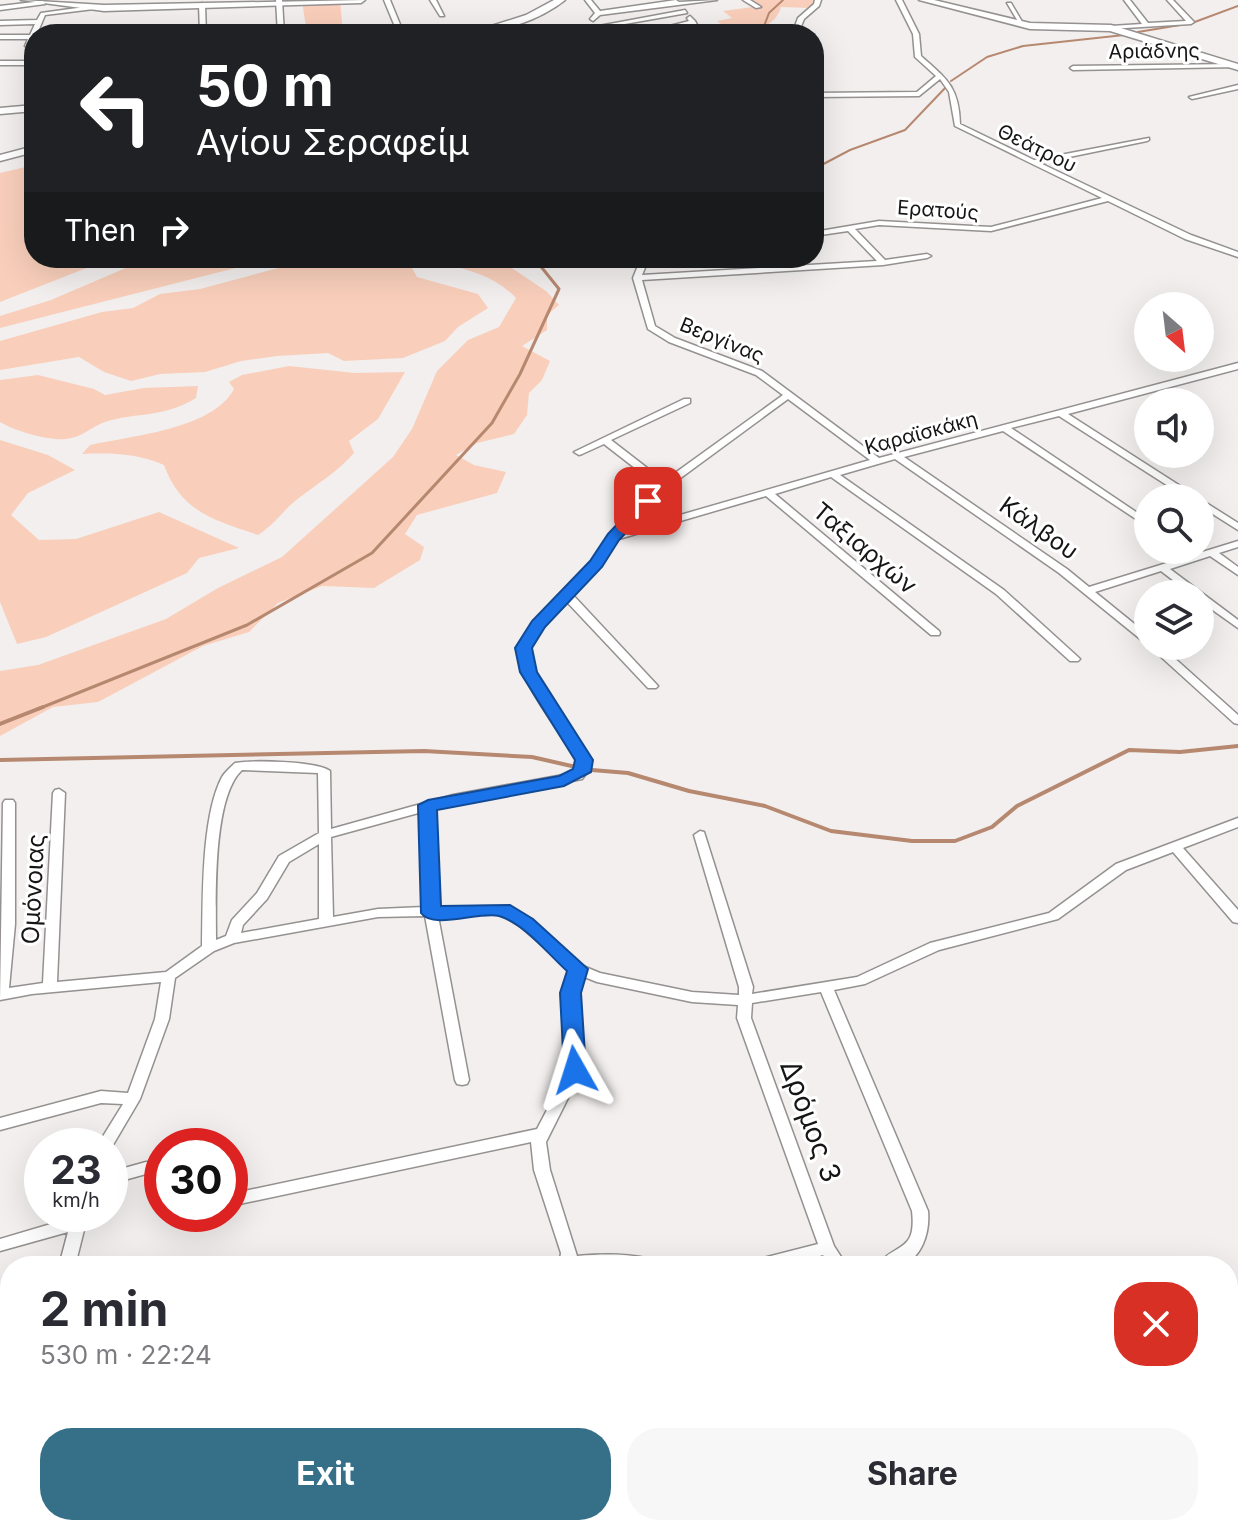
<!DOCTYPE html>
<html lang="en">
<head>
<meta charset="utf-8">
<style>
  body { margin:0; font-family:Inter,sans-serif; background:#f7f7f7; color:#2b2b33; height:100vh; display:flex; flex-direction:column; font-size:30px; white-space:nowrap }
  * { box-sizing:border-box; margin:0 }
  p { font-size:26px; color:#7c7c81 }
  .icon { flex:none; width:44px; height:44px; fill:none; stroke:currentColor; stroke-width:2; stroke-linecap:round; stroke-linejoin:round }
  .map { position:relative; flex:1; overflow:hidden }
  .sheet { position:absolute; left:0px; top:1256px; width:1238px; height:280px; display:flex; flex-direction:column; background:#fff; border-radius:32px 32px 0 0; box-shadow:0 8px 32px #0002 }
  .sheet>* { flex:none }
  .banner { position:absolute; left:24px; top:24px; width:800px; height:244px; border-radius:32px; box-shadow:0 8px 32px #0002; background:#202124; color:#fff; overflow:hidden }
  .needle { width:52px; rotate:152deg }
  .controls { position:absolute; left:1134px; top:292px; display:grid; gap:16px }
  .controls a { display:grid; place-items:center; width:80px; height:80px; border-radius:50%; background:#fff; box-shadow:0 8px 32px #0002; font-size:40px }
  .speed { position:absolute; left:24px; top:1128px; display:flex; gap:16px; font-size:40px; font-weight:700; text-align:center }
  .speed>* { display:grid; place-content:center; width:104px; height:104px; border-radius:50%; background:#fff; box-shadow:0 8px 32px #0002; line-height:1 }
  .speed small { font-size:20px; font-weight:400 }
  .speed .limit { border:12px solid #d22; background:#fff; color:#111 }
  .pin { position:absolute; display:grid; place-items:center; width:68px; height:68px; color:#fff; margin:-34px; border-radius:16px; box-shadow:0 4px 12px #0006 }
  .me { position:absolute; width:88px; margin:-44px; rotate:354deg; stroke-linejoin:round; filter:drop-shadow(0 0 6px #0008) }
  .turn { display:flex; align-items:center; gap:28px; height:168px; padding:0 40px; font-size:36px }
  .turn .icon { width:104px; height:104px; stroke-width:2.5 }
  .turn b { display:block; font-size:56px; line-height:68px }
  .then { display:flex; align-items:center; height:76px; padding:0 40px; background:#0003; gap:16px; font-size:30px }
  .round { display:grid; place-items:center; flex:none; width:84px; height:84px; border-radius:32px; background:#f7f7f7 }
  .head { display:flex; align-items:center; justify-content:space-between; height:136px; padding:0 40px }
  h1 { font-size:48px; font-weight:700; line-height:60px }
  .primary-button { display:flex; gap:16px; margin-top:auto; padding:16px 40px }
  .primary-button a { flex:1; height:92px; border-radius:32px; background:#357088; color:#fff; font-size:32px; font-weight:700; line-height:92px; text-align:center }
  .primary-button a+a { background:#f7f7f7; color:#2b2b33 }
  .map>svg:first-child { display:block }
</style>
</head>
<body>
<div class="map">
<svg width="1238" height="1536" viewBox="0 0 1238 1536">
  <rect width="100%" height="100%" fill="#f2efee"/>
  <path fill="#f9cfbb" d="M340 0 343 34H307L302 1Z
    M752 0H818L812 8 781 7C773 37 730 32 704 32L701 28 740 24H721L717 21 732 18 723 11 760 6Z
    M34 165V258H112L0 302V173Z
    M149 258H275L0 328V316L51 300Z
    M316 258H416L412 268 417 277 478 294 488 308 458 327 445 341 403 358 344 361 328 353 277 356 241 361 205 372 160 374 131 381 104 372 79 357 0 370V341L102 312 133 308 160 294 200 289Z
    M445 258H497L546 291 559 305 547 315V330L522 346 550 361 542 380 529 393 527 415 514 434 477 443 456 455 474 465 506 472 497 493 417 515 405 534 424 547 420 560 374 588 322 586 278 603 249 632 203 646 98 702 53 707 0 736V671L38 665 166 619 218 588 282 557 393 457 412 429 437 371 468 340 499 327 516 298C496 277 470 270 442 263Z
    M289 366 355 373 405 372 378 419 349 441 354 453C337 473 316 484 295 501 281 513 275 524 258 535 214 520 181 512 164 465 136 453 112 453 82 454L90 445C131 436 213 429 234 389L229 382 242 375Z
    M38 375 94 389 105 395 144 388 198 386 196 398C160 420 131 411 100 424 88 430 81 437 66 439 49 441 15 431 0 422V380Z
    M0 440 48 455 75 470 28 493 11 515 39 540 76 539 159 512 239 548 199 558 187 573 46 637 17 644 0 602Z"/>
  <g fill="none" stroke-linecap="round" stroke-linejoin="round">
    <path stroke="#b78870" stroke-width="2" d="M1138 32 1192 23 1238 6
      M761 34 769 13 783 0
      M951 81 987 57 1023 46 1124 35
      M814 169 850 150 905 130 947 86"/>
    <path stroke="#b78870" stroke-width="3" d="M535 264 555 258
      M38 709 247 625 372 553 492 423 520 374 559 289 534 258"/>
    <path stroke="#b78870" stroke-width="4" d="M0 724 43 707
      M0 760 424 751 532 757 576 767
      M592 770 628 773 689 791 765 806 831 831 912 841H955L992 827 1017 806 1129 750 1180 752 1238 746"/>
    <g stroke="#949190" stroke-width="3">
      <path id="street" d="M276 0H282L284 34H278Z
        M384 0H390L404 34H398Z
        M430 0H436L444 16H440Z
        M585 0H591L600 11 676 0 679 2 717 0 600 15 593 21 590 19 595 13Z
        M743 0H750L761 7 756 8Z
        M815 0H821L819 6 804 19 798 34H792L798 18 814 4Z
        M896 0H902L919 34 921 56C947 79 959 87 960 124L1034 160 1149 138V140L1147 141 1040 163 1191 235 1238 252V257L1185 239 1108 201 991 231 879 225 855 229 885 260 927 254 931 256 927 258 883 265 642 280 655 326 675 338 762 371 879 458 1238 363V369L1068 414 1199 498H1187L1059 416 1011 428 1148 520V527L1003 431 904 457 1067 569 1089 587 1238 541V547L1219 553 1238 567V575L1210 556 1170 569 1238 620V628L1200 601V594H1191L1161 571 1095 592 1148 635V643L1144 642 1059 573 895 459 840 475 1004 590 1078 657 1080 659 1078 661H1070L996 594 831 477 775 494 939 631 940 633 939 635H931L766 496 619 539 600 566 573 595 658 686 656 688H648L567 602C557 613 542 626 534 639 516 668 575 735 590 760V768L582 779 454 803 434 808 437 907 508 906 531 921 583 966 600 973 692 992 739 995V987L694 835 700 831 704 832 753 987 752 994 857 977 930 943 1049 913 1116 864 1238 818V827L1183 848 1238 910V923L1233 922 1173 852 1126 870 1058 919 939 950 865 984 834 990 928 1211C930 1232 922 1261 898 1266 892 1267 883 1266 877 1266 894 1242 917 1254 912 1211L821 992 752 1003 751 1018 834 1246 847 1266H830L823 1255 784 1266H751L753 1261 759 1259 818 1244 737 1018 738 1005 692 1002 597 982 582 976 577 993 582 1070 546 1142 550 1170 577 1256C604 1254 631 1253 658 1261L660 1266H559L561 1253 534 1170 531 1142 230 1206V1194L537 1129 568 1070 563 993 571 970 521 927 500 914 438 916 469 1080 467 1084 462 1085 457 1084 455 1080 425 916 378 917 234 943 214 951 175 978 169 1019 140 1099 110 1150V1146H97L123 1104 101 1103 0 1130V1118L101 1091 128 1093 155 1019 161 982 32 994 0 1000 3 803 5 800H13L15 803V924L9 988 43 983 53 793 55 790 59 789 65 793 57 982 166 972 202 946C203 900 201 817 222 777 225 772 230 768 235 763 253 760 317 761 330 771L331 829 453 795 574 773 578 768V760C563 734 504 668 523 638 532 623 550 608 562 595V592L566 591 592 562 627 514 658 486 604 444 582 454 579 455 574 452 684 399H690V403L611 440 664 481 783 395 756 375 669 342 648 329 633 278 641 258H649L642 275 877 261 848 231 814 236V232L879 221 991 227 1102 198 955 126 949 92 940 79 919 96 814 97V93L917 92 936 76 915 57 913 34ZM788 399 870 460 625 531 635 518 667 488ZM242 770 318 773 319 833 279 856 257 893 232 920 226 936 216 940C216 899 212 798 242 770ZM422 812 424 907 378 909 333 917 331 837ZM319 844V919L241 933 243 925 267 899 289 862Z
        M1124 0H1130L1148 23 1186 21 1167 0H1173L1194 22 1191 24 1109 29 1111 26 1142 24Z
        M43 1 45 4 0 10V6Z
        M202 3 205 5 206 34H200L199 5Z
        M1007 3H1011L1024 25H1020Z
        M92 6 94 9 45 15 37 34H34V40L30 47 25 46 28 39H0V35H30L35 24 0 25V21L37 20 41 13Z
        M685 10 687 13 591 30 588 28Z
        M690 16 695 21 701 32 689 34 695 30 691 24 650 34H639L689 21 687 18Z
        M0 61H34V65H0Z
        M1236 64 1238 67 1073 70 1070 68 1073 66Z
        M1238 85V89L1192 99 1189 97Z
        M1200 499 1238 523V530L1200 506Z
        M1149 646H1161L1238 715V724L1234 723Z
        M146 1162 162 1163V1175L146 1174 110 1184V1172Z
        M72 1214H88L75 1266H59L68 1232 0 1251V1239L71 1218Z
        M10 1349V1363L0 1364V1350Z
        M10 1379C10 1391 13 1404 0 1409 0 1396 0 1383 10 1379Z
        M10 1485V1501L0 1503V1487Z
        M366 1526H408L405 1532 393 1536H351L354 1530Z
        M635 1526H653L657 1536H639Z
        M710 1526H728L726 1536H708Z
        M1012 1526H1031L1036 1536H1017Z"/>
    </g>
    <g stroke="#949190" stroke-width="3">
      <path id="secondary" d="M21 0 104 5 365 0 361 3 104 11Z
        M554 0H565C540 20 499 34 466 34L526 15Z
        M919 0H934L1030 23 1111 25 1238 64V70L1110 31 1030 29Z
        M34 105V111L0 114V108Z
        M34 146V152L0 161V155Z"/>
    </g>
    <use href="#street" fill="#fff" fill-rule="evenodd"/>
    <use href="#secondary" fill="#fff" fill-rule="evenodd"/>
  </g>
  <path fill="#1a73e8" stroke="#114b97" stroke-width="2" d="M643 497 656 501 619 540 602 567 545 627 532 648 537 672 593 760 591 772 564 786 437 810 441 906 510 905 533 919 588 969 581 993 586 1070 575 1078 564 1070 560 993 567 971C549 955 524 923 499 916 480 911 433 930 421 913L418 805 428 800 559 776 573 769 575 760 520 672 515 648 532 621 590 561 608 534Z"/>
  <g text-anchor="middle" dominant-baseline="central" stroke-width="6" stroke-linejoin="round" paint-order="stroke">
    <g font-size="20" fill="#161515" stroke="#fff">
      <text transform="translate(1154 51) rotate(-1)">Αριάδνης</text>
      <text transform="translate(1037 148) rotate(26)">Θεάτρου</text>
      <text transform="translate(938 210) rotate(4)">Ερατούς</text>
      <text transform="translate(722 340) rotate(22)">Βεργίνας</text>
      <text transform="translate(921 433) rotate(-15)">Καραϊσκάκη</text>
    </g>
    <g font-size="24" fill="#161515" stroke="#fff">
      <text transform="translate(1039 528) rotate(35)">Κάλβου</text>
      <text transform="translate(865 548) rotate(40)">Ταξιαρχών</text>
      <text transform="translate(33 889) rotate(-87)">Ομόνοιας</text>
    </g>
    <g font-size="28" fill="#161515" stroke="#fff">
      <text transform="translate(811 1121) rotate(70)">Δρόμος 3</text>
    </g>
  </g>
</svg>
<div class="controls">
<a><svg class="needle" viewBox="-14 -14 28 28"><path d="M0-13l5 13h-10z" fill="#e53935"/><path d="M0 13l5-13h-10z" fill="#7c7c81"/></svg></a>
<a><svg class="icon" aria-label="sound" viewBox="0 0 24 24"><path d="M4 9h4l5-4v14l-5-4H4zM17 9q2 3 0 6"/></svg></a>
<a><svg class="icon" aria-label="search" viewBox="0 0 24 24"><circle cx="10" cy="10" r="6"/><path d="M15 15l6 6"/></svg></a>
<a><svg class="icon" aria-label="layers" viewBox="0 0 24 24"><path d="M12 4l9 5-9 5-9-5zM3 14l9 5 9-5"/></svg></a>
</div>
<div class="speed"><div>23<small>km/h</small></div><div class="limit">30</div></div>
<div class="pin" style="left:648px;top:501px;background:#d93025"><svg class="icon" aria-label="arrive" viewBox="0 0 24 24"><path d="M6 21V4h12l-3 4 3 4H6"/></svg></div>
<svg class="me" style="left:575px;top:1070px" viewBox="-20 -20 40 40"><path d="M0-17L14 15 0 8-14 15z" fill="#1a73e8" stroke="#fff" stroke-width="4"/></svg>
<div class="banner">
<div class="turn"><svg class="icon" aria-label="left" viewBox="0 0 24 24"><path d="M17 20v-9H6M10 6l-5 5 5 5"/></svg><div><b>50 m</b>Αγίου Σεραφείμ</div></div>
<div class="then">Then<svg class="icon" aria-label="right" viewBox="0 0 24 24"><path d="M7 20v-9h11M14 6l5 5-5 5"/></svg></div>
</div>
<section class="sheet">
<div class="head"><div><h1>2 min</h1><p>530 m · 22:24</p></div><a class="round" style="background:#d93025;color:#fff"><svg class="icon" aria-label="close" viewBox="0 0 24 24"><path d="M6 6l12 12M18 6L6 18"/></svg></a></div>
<div class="primary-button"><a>Exit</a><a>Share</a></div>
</section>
</div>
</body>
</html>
